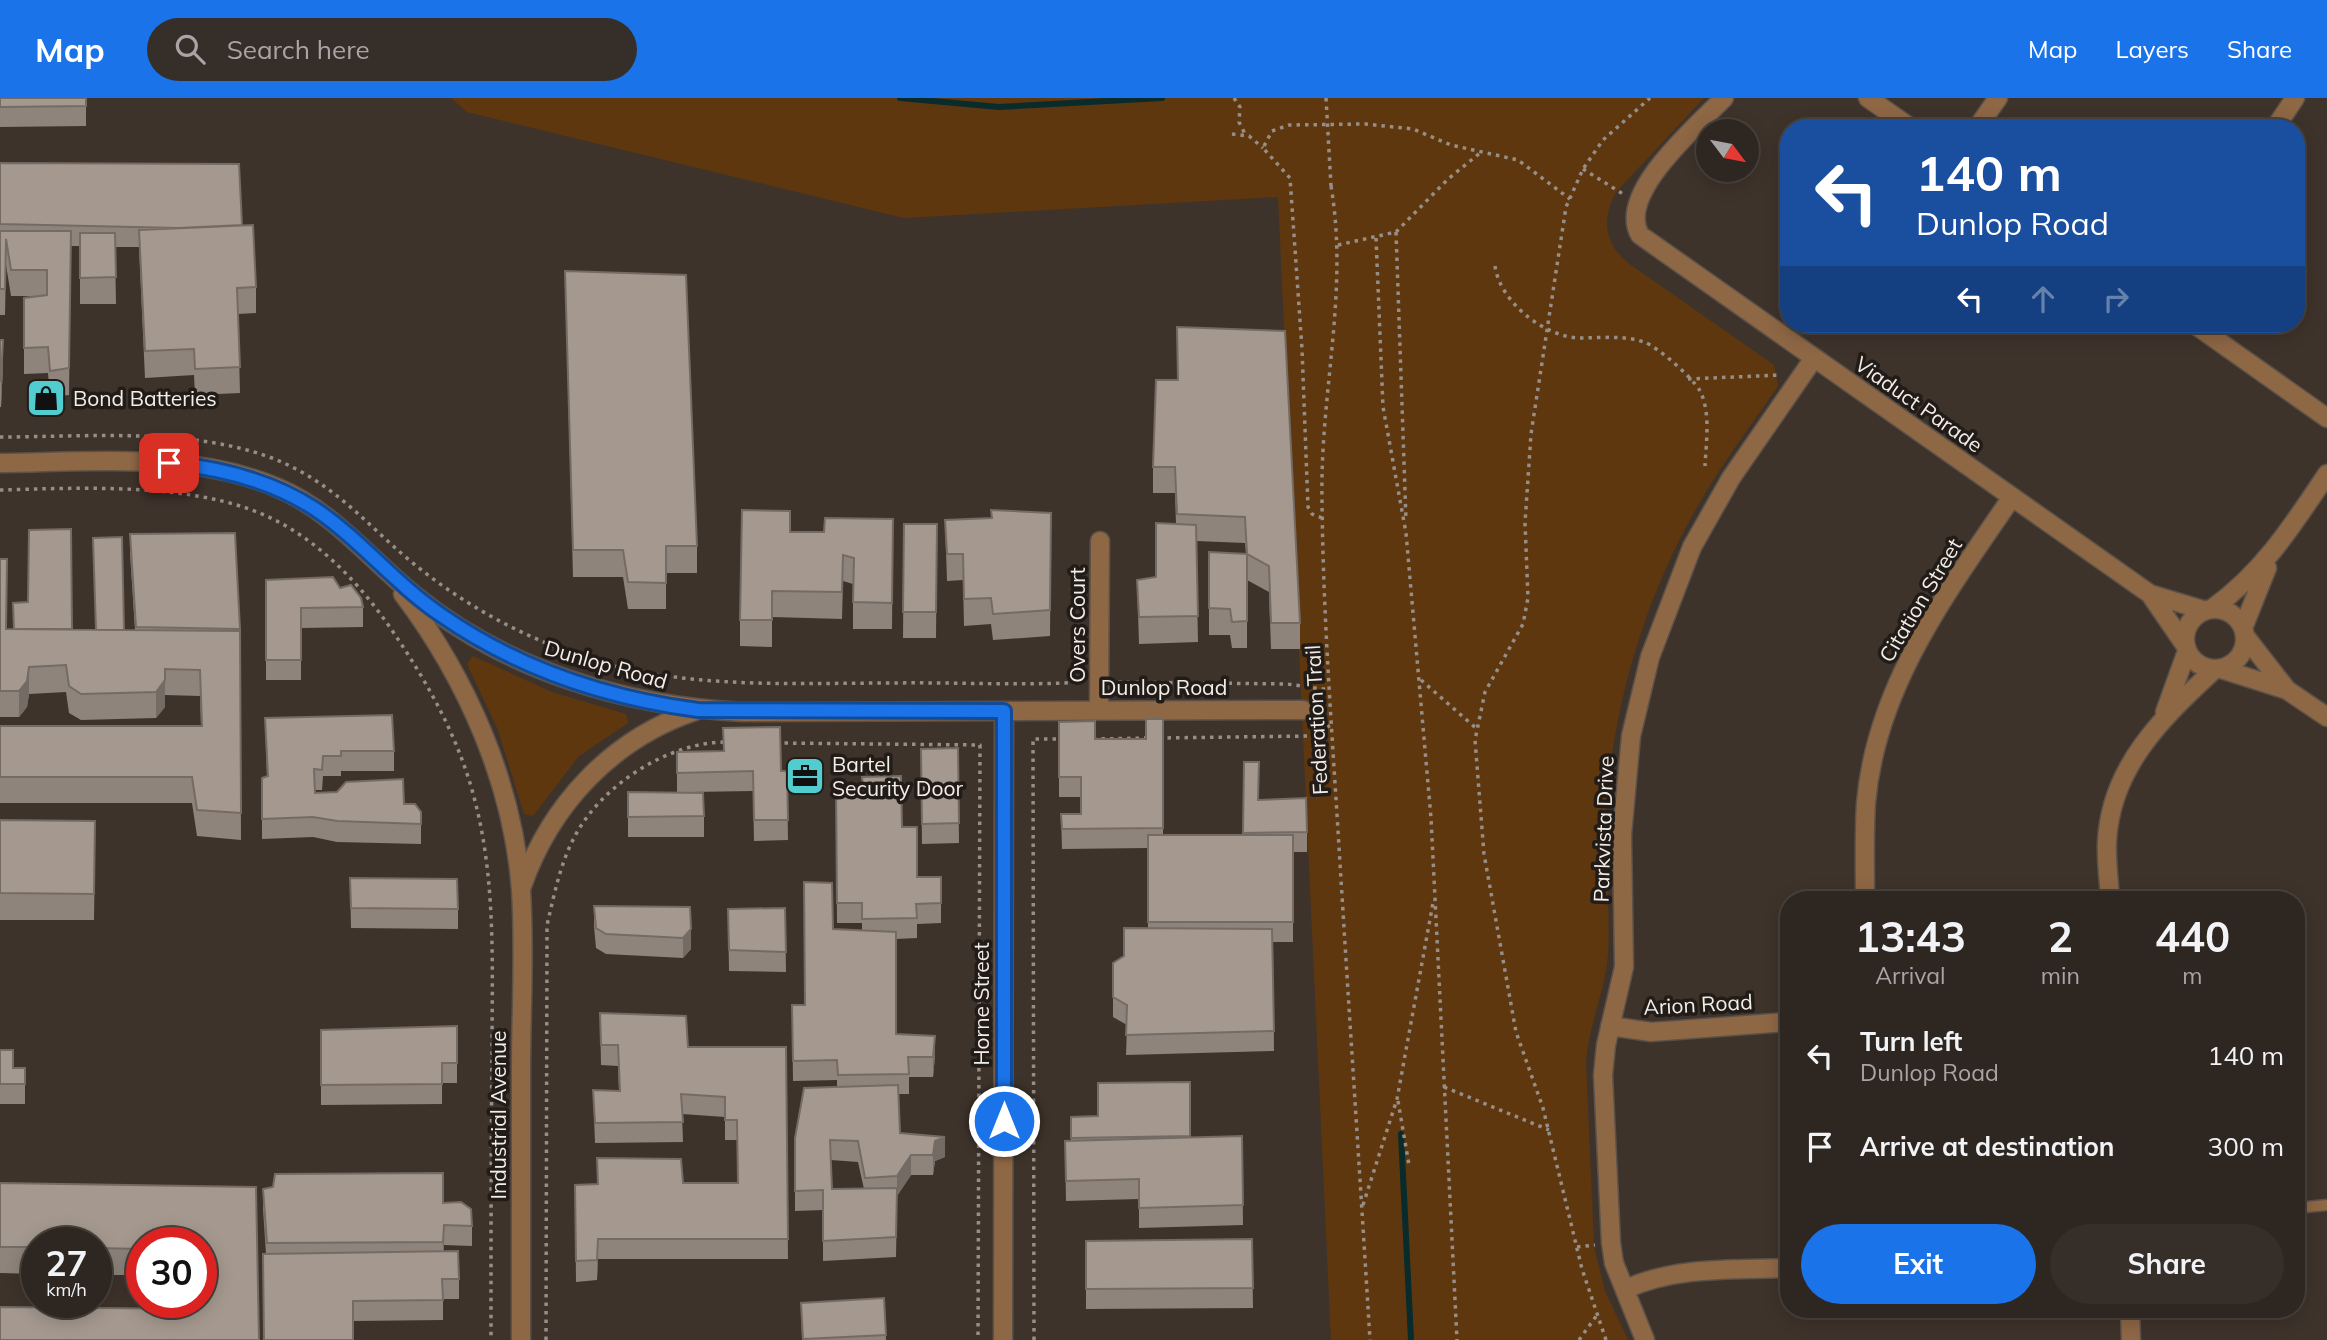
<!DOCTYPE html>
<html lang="en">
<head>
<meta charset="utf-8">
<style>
  body { margin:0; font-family:Mulish,sans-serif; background:#362e29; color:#f1f3f6; height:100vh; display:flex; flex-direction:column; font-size:26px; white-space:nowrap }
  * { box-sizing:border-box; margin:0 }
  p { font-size:23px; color:#a7a5a5 }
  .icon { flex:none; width:38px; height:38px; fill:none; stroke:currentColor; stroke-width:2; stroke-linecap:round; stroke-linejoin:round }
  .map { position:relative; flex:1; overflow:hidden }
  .side { position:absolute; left:1780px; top:793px; width:525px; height:427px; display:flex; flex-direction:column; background:#2e2620; border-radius:28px; box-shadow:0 4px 18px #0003,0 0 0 2px #49433e }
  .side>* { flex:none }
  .hud { position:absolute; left:1780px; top:21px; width:525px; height:214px; border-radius:28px; box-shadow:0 4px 18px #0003,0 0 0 2px #49433e; background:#1a4fa0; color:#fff; overflow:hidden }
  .needle { width:46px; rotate:122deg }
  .controls { position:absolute; left:1696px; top:21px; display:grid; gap:14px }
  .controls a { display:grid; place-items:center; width:63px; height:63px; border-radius:50%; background:#2e2620; box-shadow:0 4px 18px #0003,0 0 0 2px #49433e; font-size:35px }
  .speed { position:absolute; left:21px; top:1129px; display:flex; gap:14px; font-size:35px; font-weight:700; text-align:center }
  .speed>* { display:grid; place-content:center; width:91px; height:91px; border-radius:50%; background:#2e2620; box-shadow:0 4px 18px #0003,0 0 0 2px #49433e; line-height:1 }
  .speed small { font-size:18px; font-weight:400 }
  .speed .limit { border:10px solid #d22; background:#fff; color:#111 }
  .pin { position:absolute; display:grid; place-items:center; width:60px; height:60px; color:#fff; margin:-30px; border-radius:14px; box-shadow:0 4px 10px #0006 }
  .me { position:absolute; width:77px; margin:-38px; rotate:0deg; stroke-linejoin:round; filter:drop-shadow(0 0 5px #0008) }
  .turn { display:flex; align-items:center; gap:24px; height:147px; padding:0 21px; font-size:32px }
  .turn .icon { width:91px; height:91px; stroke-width:2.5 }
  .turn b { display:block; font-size:49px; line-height:60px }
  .lanes { display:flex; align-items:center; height:66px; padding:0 21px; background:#0003; justify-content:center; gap:35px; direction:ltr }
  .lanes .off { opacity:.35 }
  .eta { display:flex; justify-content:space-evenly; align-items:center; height:119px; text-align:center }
  .eta b { font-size:42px; font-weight:700; line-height:49px }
  .primary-button { display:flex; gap:14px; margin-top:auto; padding:14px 21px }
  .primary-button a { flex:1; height:80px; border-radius:42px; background:#1a73e8; color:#fff; font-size:28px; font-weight:700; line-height:80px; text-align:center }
  .primary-button a+a { background:#362e29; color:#f1f3f6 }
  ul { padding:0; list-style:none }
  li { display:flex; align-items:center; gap:21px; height:91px; padding:0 21px }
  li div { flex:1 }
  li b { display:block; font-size:26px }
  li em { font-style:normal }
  header { display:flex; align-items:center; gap:42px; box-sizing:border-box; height:98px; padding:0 35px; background:#1a73e8; color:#fff }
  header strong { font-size:33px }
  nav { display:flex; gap:38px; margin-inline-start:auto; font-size:24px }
  .search { width:490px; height:63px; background:#362e29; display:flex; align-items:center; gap:18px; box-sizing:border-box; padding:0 24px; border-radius:38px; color:#a7a5a5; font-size:26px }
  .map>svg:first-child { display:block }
</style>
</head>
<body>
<header>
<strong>Map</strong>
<div class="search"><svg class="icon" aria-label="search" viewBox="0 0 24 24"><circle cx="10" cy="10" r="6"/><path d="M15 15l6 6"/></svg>Search here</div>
<nav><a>Map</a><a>Layers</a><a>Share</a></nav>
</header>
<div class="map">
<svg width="2327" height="1242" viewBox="0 0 2327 1242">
  <rect width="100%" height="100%" fill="#3e332b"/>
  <path fill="#5f370f" d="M451 0H1704L1617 93C1601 119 1604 145 1628 165L1774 267 1778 288C1749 330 1718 371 1693 416 1643 506 1613 609 1606 713 1603 760 1611 808 1608 856 1605 893 1589 926 1586 964L1594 1149 1605 1193 1628 1242H1331L1278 99 904 120 467 14Z
    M473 558 552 594 626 616 628 625 579 658 533 718 524 716 498 632 467 566Z"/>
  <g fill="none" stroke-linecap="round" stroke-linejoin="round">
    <path stroke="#092b2b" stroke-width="6" d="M900 0 999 9 1162 0
      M1401 1036 1411 1242"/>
    <g stroke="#5b5149" stroke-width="13">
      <path id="service" d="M2296 1110 2327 1107"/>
    </g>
    <g stroke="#5b5149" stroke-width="21">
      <path id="minor" d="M1724 0C1697 28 1616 96 1640 137L2150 496 2203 512
        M1868 0 1911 30
        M1977 30 1998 0
        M2275 30 2295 0
        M2194 226 2327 320
        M0 365C91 364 192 353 278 390 331 412 370 461 414 497 507 573 625 608 743 614L1303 612
        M403 496C467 581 513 685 521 792 525 852 521 913 521 972 521 1062 521 1152 521 1242
        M2150 496 2185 547
        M2213 510C2263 474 2293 427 2327 376
        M2185 541a30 30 0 1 1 60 0a30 30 0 1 1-60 0Z
        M2243 530 2267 470
        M2245 538 2287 592
        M2221 571 2287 592 2327 619
        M1099 611 1100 443
        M2165 614 2187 553
        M522 788C551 706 612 641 695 613
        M1865 802C1865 770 1864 737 1866 705 1876 587 1948 493 2012 399
        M2110 802C2109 782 2106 762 2107 743 2111 668 2163 619 2215 571
        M1610 928 1651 934 1788 924
        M1626 1191C1676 1168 1734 1172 1788 1170
        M2130 1211 2131 1242
        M1003 1242 1004 613
        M1645 1242 1614 1165 1611 1145 1603 977 1606 947 1624 869 1622 737 1631 638 1650 559 1692 449 1731 380 1814 260"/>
    </g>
    <path stroke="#968e87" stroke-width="3.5" stroke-dasharray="3.5 5" stroke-linecap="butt" d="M1234 0 1240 9 1239 24 1246 38
      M1232 36 1249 38 1263 50
      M1583 71 1623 96
      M1331 88C1349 194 1320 295 1322 401 1323 517 1332 633 1339 749 1349 913 1360 1078 1370 1242
      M1396 134 1406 422
      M1376 140 1383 309 1406 435 1431 720 1457 1242
      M1338 147 1396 134 1448 81 1480 55
      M1495 168C1500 204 1544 239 1580 240 1601 240 1623 237 1644 244 1658 249 1693 280 1700 293 1711 314 1706 345 1705 368
      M1688 281 1780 277
      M0 339C90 339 214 327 296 371 343 396 369 428 408 461 458 503 516 536 578 557 680 592 786 585 892 585 956 584 1020 588 1083 584
      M0 392C78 390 178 385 252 412 309 433 354 478 389 528 427 583 460 641 476 707 496 787 492 871 492 953 491 1049 491 1146 491 1242
      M1322 420 1312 416 1308 409 1302 251 1290 80 1263 50 1272 33 1289 27 1365 26 1413 31 1451 47 1518 62 1570 101
      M1421 582 1477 631
      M1118 584 1287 586 1330 592
      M1159 640 1309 638 1331 627
      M1093 641 1148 640
      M776 645 980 647 978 1242
      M1444 989 1549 1032
      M1398 1003 1409 1067
      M1363 1107 1397 1001 1433 805
      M1577 1149 1595 1147
      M546 1242 547 827C554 798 560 766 574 740 600 688 668 644 726 644
      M1034 1242 1033 641H1061
      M1579 1242 1597 1217
      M1606 1242 1582 1171 1543 1010 1516 934 1484 756 1475 642 1485 594 1523 526 1528 500 1525 425 1531 336 1566 109 1583 71 1603 42 1650 0"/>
    <use href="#service" stroke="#8e6745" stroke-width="10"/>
    <use href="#minor" stroke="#8e6745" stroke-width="18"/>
    <path stroke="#968e87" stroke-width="3.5" stroke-dasharray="3.5 5" stroke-linecap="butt" d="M1326 0 1331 88"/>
  </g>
  <path fill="#8e847b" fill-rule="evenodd" d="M0 0H86V28L0 29Z
    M0 65 242 127 256 189V215L238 216 240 295 195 297 194 277 145 280 139 149H115L116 206H80V148H71L69 297 50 299 48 275 24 276V200L39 198H11L6 167 5 217H0Z
    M565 173 697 448V475H666V511H628L623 479H573Z
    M0 242 3 268 1 309H0Z
    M1178 282 1300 525V551H1271L1269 494 1247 482V550H1232L1230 537H1209V454L1246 456 1245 445 1196 443 1198 544 1139 546 1137 482 1156 479 1176 426 1175 395H1153V369Z
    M1051 415 1050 538 993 542 991 526 964 528 963 482 947 483 945 422 991 420Z
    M893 421 892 531H853V486L843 483 842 521 772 519V549L740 548V522L790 434H824Z
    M904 426H937L936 540H903Z
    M235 435 240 533 241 742 197 738 192 705H0V628H201L200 598 165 597V609L156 620 81 622 69 615 66 594 29 596 27 609 19 619H0V461L6 531 135 532 130 456V436Z
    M266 482 340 490 363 509V529L301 530V582H266Z
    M265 620 394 653V673H341V678H323L322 692H315V695L404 706 421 714V746L337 744 313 739 262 741V680L267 679Z
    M1163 621V737H1243L1244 664 1258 702 1307 734V754H1293V844H1273L1274 953 1126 957 1127 927 1113 919V865L1124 858 1148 830V750L1062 751 1061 716H1081V699H1059V624L1095 641H1146Z
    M958 650 959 745 922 746 921 651Z
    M677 654 781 673H787L788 742 754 743 753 693 691 694 704 718V739H628V694H677Z
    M836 692 902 729 917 779H941V825L917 826V840L896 841V936L935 958 933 979H909V996H899L900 1035 945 1059 935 1063 933 1077H911L897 1098 896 1159 823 1163V1112L795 1113V1040L837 989V982L793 983 792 907H805L833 831 862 832V825H837ZM831 1062 858 1064 864 1091H832Z
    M0 722 95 749 94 822H0Z
    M350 780 458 811V831L351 830Z
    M594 808 690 809 691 851 683 860 606 856 596 850 594 828Z
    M785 810 786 874 729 873 728 811Z
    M600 915 688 949H786L788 1161H598L597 1182 576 1184 575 1087 737 1085V1042H725V1019L682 1016 683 1044 595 1045 593 992 619 993 618 968 601 967Z
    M457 928V985H442V1006L321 1007V932Z
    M0 952 13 970H25V1006H0Z
    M1190 984V1040L1242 1038 1243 1127 1139 1130V1101L1066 1103 1065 1043H1071V1019L1098 1018Z
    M0 1085 256 1089 201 1144H142V1177H96V1144H37V1176L0 1175Z
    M263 1091 443 1105 472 1128V1148L444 1147V1153L459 1181V1201H443V1222L353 1223 266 1156 263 1111Z
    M1252 1141 1253 1210 1086 1211V1143Z
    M884 1200 886 1242H802L801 1205Z"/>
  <path fill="#746b64" d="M3 242V268L1 309V283Z
    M29 569V596L27 609 19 619V593Z
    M165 582V609L156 620V594Z
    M691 831V851L683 860V840Z
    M935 938V958L933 979V959Z
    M945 1039V1059L935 1063 933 1077V1057L935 1043Z
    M911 1057V1077L897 1098V1078Z
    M444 1127V1147L443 1164V1144Z
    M598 1141V1161L597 1182V1162Z"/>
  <path fill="#a5998f" stroke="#746b64" stroke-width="2" d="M0 0H86V8L0 9Z
    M0 65 239 66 242 127 179 130 0 126Z
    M253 127 256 189 237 190 240 269 195 271 194 251 145 253 139 132Z
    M0 133H71L69 270 50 273 48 249 24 250V200L47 197V172H11L6 141 5 191H0Z
    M80 135H115L116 179 80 180Z
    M565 173 686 177 697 448H666V485L628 484 623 452H573Z
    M1177 229 1285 233 1300 525H1271L1269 468 1247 456 1245 419 1177 416 1175 369H1153L1156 282H1178Z
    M0 242H3L1 283H0Z
    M742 412 790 413V434H824L825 420 893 421 892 505 853 504 854 460 843 457 842 494 772 493V522H740Z
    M991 412 1051 415 1050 512 993 516 991 500 964 501 963 456H947L945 422 992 420Z
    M1156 425 1196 427 1198 518 1139 519 1137 482 1156 479Z
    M904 426H937L936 514H903Z
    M71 431 72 531H14L13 505 28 504 29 432Z
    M235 435 240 531 136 529 130 436Z
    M122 439 124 532H96L93 440Z
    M1209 454 1247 456V523L1232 524 1230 511 1209 510Z
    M0 461H7L6 531 240 533 241 715 197 712 192 679H0V628H202L200 572 165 571V582L156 594 81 596 69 588 66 567 29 569 27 583 19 593H0Z
    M333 479 340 490 351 487 361 500 363 509 301 510V562H266V482Z
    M392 617 394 653H341V658H323L322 672 314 671 315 695 337 694 346 684 403 681 404 706H415L421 714V726L337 723 313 719 262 721V680L268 678 265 620Z
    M1146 621H1163V730L1062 731 1061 716H1081V679H1059V624L1095 623V641H1146Z
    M780 629 781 673H787L788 722H754L753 673 677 675V654L724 653 723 630Z
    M958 650 959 725 922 726 921 651Z
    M1244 664H1259L1258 702 1306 700 1307 734 1243 735Z
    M901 678 902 729H917V779H941V805L916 806 917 820 862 821V805H837L836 692H863L862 679Z
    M628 694 703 695 704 718 628 719Z
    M0 722 95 723 94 796 0 795Z
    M1148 737H1293V824H1148Z
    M350 780 457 781 458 811 351 810Z
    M804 784 832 785 833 831 896 834V936L935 938 933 959H908L909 976 838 977 837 962 793 963 792 907H805Z
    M594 808 690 809 691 831 683 840 606 836 596 830Z
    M785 810 786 854 729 852 728 811Z
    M1124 830 1272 831 1274 933 1126 937 1127 907 1113 899V865L1124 858Z
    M600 915 686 918 688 949H786L788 1141H598L597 1162 576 1163 575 1087 598 1086 597 1060 681 1061 683 1085H738L737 1022H725V999L681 996 683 1024 595 1025 593 992 620 993 618 947H601Z
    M457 928V965H442V986L321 987V932Z
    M0 952H13V970H25V986H0Z
    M1190 984V1038L1071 1040V1019L1098 1018V985Z
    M898 987 900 1035 945 1039 935 1043 933 1057H911L897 1078 865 1080 858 1043 830 1042 832 1091 897 1090 896 1139 823 1143V1092L795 1093V1040L804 990Z
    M1242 1038 1243 1107 1139 1110V1081L1066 1083 1065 1043Z
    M443 1075V1105L461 1104 471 1111 472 1128 444 1127 443 1144 267 1145 263 1091 273 1089 275 1076Z
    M0 1085 256 1089 259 1242H0V1209L195 1211V1204H201V1144H142V1151L96 1150V1144H37V1149H0Z
    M1252 1141 1253 1190 1086 1191V1143Z
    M458 1153 459 1181H442L443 1202 353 1203V1242H264L263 1156Z
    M884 1200 886 1237 803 1241 801 1205Z"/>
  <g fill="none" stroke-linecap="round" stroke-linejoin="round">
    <g stroke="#114b97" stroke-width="18">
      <path id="route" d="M169 365C220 370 271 382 315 411 360 441 395 486 441 517 517 570 607 600 698 612L1004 613V1023"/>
    </g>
    <use href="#route" stroke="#1a73e8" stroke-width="12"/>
  </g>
  <defs>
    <g id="shop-square" transform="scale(2.0125)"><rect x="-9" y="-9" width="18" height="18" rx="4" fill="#52cdcf" stroke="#211c18"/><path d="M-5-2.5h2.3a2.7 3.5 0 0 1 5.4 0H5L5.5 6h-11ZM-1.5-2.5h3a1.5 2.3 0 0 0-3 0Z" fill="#111"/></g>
    <g id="office-square" transform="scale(2.0125)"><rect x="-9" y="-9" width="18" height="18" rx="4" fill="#52cdcf" stroke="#211c18"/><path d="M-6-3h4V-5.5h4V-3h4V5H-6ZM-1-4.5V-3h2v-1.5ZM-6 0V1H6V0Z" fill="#111"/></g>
  </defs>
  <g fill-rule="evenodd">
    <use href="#shop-square" x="46" y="300"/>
    <use href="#office-square" x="805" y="678"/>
  </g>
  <g text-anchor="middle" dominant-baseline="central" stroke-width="7" stroke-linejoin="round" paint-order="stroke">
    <g font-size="21" fill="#f3ede7" stroke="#211c18" text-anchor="start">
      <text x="73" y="300">Bond Batteries</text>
      <text x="832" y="666">Bartel<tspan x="832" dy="24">Security Door</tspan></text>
    </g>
    <g font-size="21" fill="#f3ede7" stroke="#211c18">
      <text transform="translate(1919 306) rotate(35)">Viaduct Parade</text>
      <text transform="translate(1920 502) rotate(-59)">Citation Street</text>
      <text transform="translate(1077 527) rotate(-90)">Overs Court</text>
      <text transform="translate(606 566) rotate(16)">Dunlop Road</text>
      <text x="1164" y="589">Dunlop Road</text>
      <text transform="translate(1316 622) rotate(-93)">Federation Trail</text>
      <text transform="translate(1603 731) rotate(-88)">Parkvista Drive</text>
      <text transform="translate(981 906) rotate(-90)">Horne Street</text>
      <text transform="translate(1698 906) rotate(-3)">Arion Road</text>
      <text transform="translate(498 1017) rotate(-90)">Industrial Avenue</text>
    </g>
  </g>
</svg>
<div class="controls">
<a><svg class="needle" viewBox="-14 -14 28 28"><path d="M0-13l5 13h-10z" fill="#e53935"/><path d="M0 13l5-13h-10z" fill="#a7a5a5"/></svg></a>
</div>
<div class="speed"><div>27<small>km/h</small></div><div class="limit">30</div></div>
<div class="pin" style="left:169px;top:365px;background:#d93025"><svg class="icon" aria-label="arrive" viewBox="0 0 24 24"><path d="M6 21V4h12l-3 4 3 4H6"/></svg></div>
<svg class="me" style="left:1004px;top:1023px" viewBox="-20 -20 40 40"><circle r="17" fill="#1a73e8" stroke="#fff" stroke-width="3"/><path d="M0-11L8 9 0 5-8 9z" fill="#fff"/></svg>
<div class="hud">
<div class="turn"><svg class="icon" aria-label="left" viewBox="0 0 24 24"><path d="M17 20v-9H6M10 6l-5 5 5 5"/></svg><div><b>140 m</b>Dunlop Road</div></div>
<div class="lanes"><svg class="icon" aria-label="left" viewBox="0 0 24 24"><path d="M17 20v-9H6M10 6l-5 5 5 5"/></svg><svg class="icon off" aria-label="ahead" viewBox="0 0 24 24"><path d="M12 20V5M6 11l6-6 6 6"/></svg><svg class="icon off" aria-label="right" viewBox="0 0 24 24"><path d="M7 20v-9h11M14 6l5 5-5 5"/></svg></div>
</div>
<section class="side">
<div class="eta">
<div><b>13:43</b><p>Arrival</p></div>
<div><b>2</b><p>min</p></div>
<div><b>440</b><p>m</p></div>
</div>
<ul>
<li><svg class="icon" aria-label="left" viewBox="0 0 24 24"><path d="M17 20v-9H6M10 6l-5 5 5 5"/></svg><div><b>Turn left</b><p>Dunlop Road</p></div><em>140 m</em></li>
<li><svg class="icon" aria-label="arrive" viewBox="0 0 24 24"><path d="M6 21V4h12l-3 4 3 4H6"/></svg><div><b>Arrive at destination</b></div><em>300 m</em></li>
</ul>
<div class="primary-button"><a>Exit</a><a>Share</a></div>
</section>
</div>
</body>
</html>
